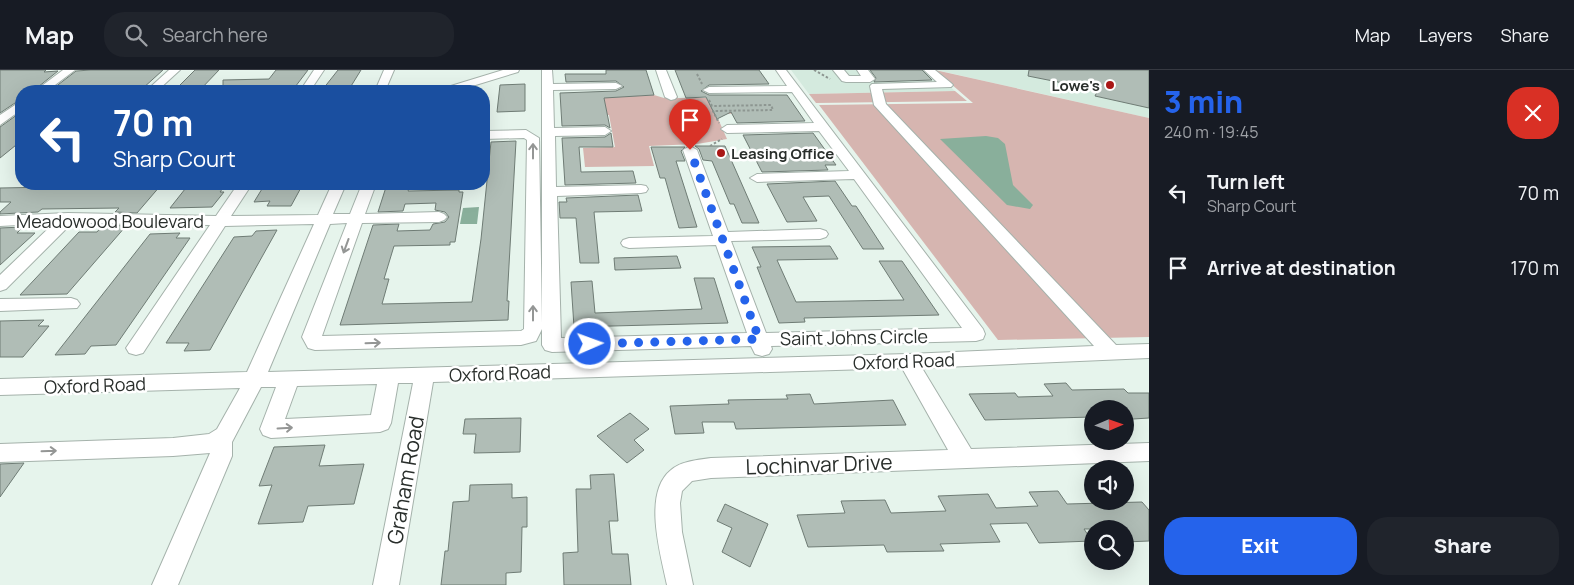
<!DOCTYPE html>
<html lang="en">
<head>
<meta charset="utf-8">
<style>
  body { margin:0; font-family:Manrope,sans-serif; background:#20242c; color:#f1f3f6; height:100vh; display:flex; flex-direction:column; font-size:19px; white-space:nowrap }
  * { box-sizing:border-box; margin:0 }
  p { font-size:16px; color:#9ea1a6 }
  .icon { flex:none; width:28px; height:28px; fill:none; stroke:currentColor; stroke-width:2; stroke-linecap:round; stroke-linejoin:round }
  .map { position:relative; flex:1; overflow:hidden }
  .side { display:flex; flex-direction:column; background:#171b24; width:425px }
  .side>* { flex:none }
  .banner { position:absolute; left:15px; top:15px; width:475px; height:105px; border-radius:20px; box-shadow:0 5px 20px #0002; background:#1a4fa0; color:#fff; overflow:hidden }
  .needle { width:32px; rotate:88deg }
  .fabs { position:absolute; left:1084px; top:330px; display:grid; gap:10px }
  .fabs a { display:grid; place-items:center; width:50px; height:50px; border-radius:50%; background:#171b24; box-shadow:0 5px 20px #0002; font-size:25px }
  .pin { position:absolute; display:grid; place-items:center; width:42px; height:42px; color:#fff; margin:-51px -21px; border-radius:50% 50% 50% 0; rotate:-45deg; box-shadow:0 0 5px #0007 }
  .pin .icon { rotate:45deg }
  .me { position:absolute; width:55px; margin:-28px; rotate:88deg; stroke-linejoin:round; filter:drop-shadow(0 0 4px #0008) }
  .turn { display:flex; align-items:center; gap:18px; height:105px; padding:0 15px; font-size:22px }
  .turn .icon { width:65px; height:65px; stroke-width:2.5 }
  .turn b { display:block; font-size:35px; line-height:42px }
  .round { display:grid; place-items:center; flex:none; width:52px; height:52px; border-radius:20px; background:#20242c }
  .headline { display:flex; align-items:center; justify-content:space-between; height:85px; padding:0 15px }
  h1 { font-size:30px; font-weight:800; line-height:38px; color:#2563eb }
  .action { display:flex; gap:10px; margin-top:auto; padding:10px 15px }
  .action a { flex:1; height:58px; border-radius:20px; background:#2563eb; color:#fff; font-size:20px; font-weight:800; line-height:58px; text-align:center }
  .action a+a { background:#20242c; color:#f1f3f6 }
  ul { padding:0; list-style:none }
  li { display:flex; align-items:center; gap:15px; height:75px; padding:0 15px }
  li div { flex:1 }
  li b { display:block; font-size:19px }
  li em { font-style:normal }
  header { display:flex; align-items:center; gap:30px; box-sizing:border-box; height:70px; padding:0 25px; background:#171b24; border-bottom:1px solid #363941 }
  header strong { font-size:24px }
  nav { display:flex; gap:28px; margin-inline-start:auto; font-size:18px }
  .search { width:350px; height:45px; background:#20242c; display:flex; align-items:center; gap:12px; box-sizing:border-box; padding:0 18px; border-radius:20px; color:#9ea1a6; font-size:19px }
  main { display:flex; flex:1; min-height:0 }
  .map>svg:first-child { display:block }
</style>
</head>
<body>
<header>
<strong>Map</strong>
<div class="search"><svg class="icon" aria-label="search" viewBox="0 0 24 24"><circle cx="10" cy="10" r="6"/><path d="M15 15l6 6"/></svg>Search here</div>
<nav><a>Map</a><a>Layers</a><a>Share</a></nav>
</header>
<main>
<div class="map">
<svg width="1149" height="515" viewBox="0 0 1149 515">
  <rect width="100%" height="100%" fill="#e6f4ec"/>
  <path fill="#d4eade" d="M791 0H930L955 21 809 24Z
    M936 0H1149V48Z"/>
  <path fill="#d6b5b0" d="M935 0 1149 48V267L998 270 819 35 973 33Z
    M955 21 967 31 816 33 809 24Z
    M654 25 664 28H709L774 43 716 44 727 69 697 74 649 76 654 96 585 97 583 78 615 77 609 45H585L583 28Z"/>
  <path fill="#89af9b" d="M986 66 998 68 1005 74 1013 115 1033 135 1030 139 1007 135 940 69Z
    M479 137 477 154H460L463 138Z"/>
  <path fill="#b0bdb6" stroke="#6f7c75" d="M0 0H46L44 2 58 1 33 21H21V29L0 43Z
    M91 0H163L142 19H129L127 21H50L76 1Z
    M195 0H219L199 21H174Z
    M276 0H308L292 21H223V10L269 9Z
    M338 0H361L348 21 323 19Z
    M606 0H646L654 25 604 28 610 58 605 55 562 56 560 23 616 21 624 17 616 11 566 12 565 4H606Z
    M675 0H759L769 14 709 15 701 21 709 25H787L805 51 737 53 731 42 717 49 706 27 686 28Z
    M870 0H922L932 10 874 12 876 8Z
    M1029 0H1149V38L1095 26 1098 20 1028 6Z
    M525 14V41L497 42 500 15Z
    M21 42V71L0 88V57Z
    M611 63 613 77H579L581 102 633 101 636 113 565 115 562 68 605 67Z
    M813 63 836 95H825L828 100 762 102 743 65Z
    M516 71 507 231H509L508 250 340 255 373 155 399 154 397 161 430 160 433 154 445 152 449 147 445 142 435 140 436 133 405 134 403 141 378 142 387 114H411L408 121 459 120V122H463L455 172H450V175L394 176 384 209H389L382 234 472 232 481 169 491 72Z
    M695 76H725L759 153H742L734 134H730L712 91 703 90 699 79Z
    M651 77H685L681 81 685 91H676L697 157 679 158 665 108H660Z
    M835 111 852 136H856L884 179H863L829 126 803 127 817 151 787 152 767 114Z
    M189 114H226L220 122H224L212 137 170 138Z
    M265 114H303L291 136H267L270 131 254 132Z
    M161 115 137 143 115 142 119 138 42 139 38 142 0 144V142L11 132H0V118Z
    M638 125 642 141 594 142 599 193H580L576 148H560L559 132H567L566 128Z
    M103 155 126 156 67 224 20 225 79 162H97Z
    M23 157 17 163H35L0 195V158Z
    M277 160 210 280 184 281 189 273H166L234 167 252 166 256 161Z
    M180 163 176 168H190L116 275 91 276 85 284 55 285 150 164Z
    M830 176 838 189 777 190 796 232 904 230 879 191H902L939 245 804 248 805 252 779 253 757 197H761L752 177Z
    M677 186 681 198 615 200 614 188Z
    M694 208H714L728 253 574 257 571 212 592 211 595 243 702 239Z
    M44 250 38 256H49L23 287H0V251Z
    M1066 313 1072 320 1124 319 1128 323H1149V348L1133 349 1124 338H1092V347L985 350 969 324 1015 323 1018 327 1053 326 1044 314Z
    M810 324 814 334 893 330 906 355 736 359 734 352H702L704 363 675 364 670 336 729 334 728 330 788 329 786 325Z
    M630 343 649 359 634 370 644 380 627 393 597 366Z
    M521 348 520 382 474 383 476 364H463L465 349Z
    M325 375 319 396 364 394 354 434 308 436 303 452 258 454 272 415 259 416 274 377Z
    M24 393 0 427V394Z
    M614 404 618 451H609L612 484H628L631 515H564L563 483 578 482 576 419H591L590 405Z
    M512 414V428L527 427V457H522L521 502 506 503V515H441L445 481H448L453 432 469 431 470 415Z
    M1058 421 1067 434 1142 432 1149 440V471L1125 472V459H1084L1092 471 1039 473 1027 453 990 454 1000 472 940 474 944 481 887 482 884 475 808 477 797 445 845 443 841 431 885 430 891 443 946 441 938 426 988 424 996 438 1038 436 1029 422Z
    M725 434 768 454 750 497 722 482 732 458 717 451Z"/>
  <g fill="none" stroke-linecap="round" stroke-linejoin="round">
    <g stroke="#a5b2ab" stroke-width="2">
      <path id="minor" d="M63 0H75L47 21H35Z
        M169 0H180L157 21H146Z
        M314 0H324L310 21H300Z
        M384 0H394L385 21H375Z
        M503 0H519L518 2 456 21H439L441 19Z
        M542 0H552L553 14 616 13 622 16 616 19 553 20 554 58 605 57 611 61 605 65 555 66 556 117 641 115 646 116 648 119 646 122 641 123 557 126 561 268 747 263 716 175 629 178 623 176 621 173 623 170 629 168 713 166 683 80 690 76 697 80 728 162 820 159 826 161 828 164 826 167 820 169 731 171 766 263 962 258 854 109 757 112 750 108 757 104 849 101 819 61 727 63 721 59 727 55 814 53 792 22 709 23 703 20 709 17 787 16 776 0H786L983 259 985 264 983 269 976 271 771 276 772 279 769 284 762 286 755 284 751 276 552 282 545 280 542 275V259L536 271 521 275 315 280 308 278 302 267 347 153 330 154 268 302 908 284 1094 276 874 35 870 16 872 14 937 12 924 0H935L951 13 953 15 951 17 882 19 886 34 1116 275 1149 274V288L922 298 971 379 1149 373V391L711 408 692 411 682 421 680 433 682 462 693 515H667C661 485 642 423 671 400 681 391 698 390 711 388L948 380 902 298 433 312 399 515H373L413 313H398L391 353 388 359 380 362 271 368 263 365 260 359 276 317H261L232 372V386L178 515H152L210 383 173 386 0 392V374L173 368 209 364 217 359 240 318 0 325V309L247 302 314 154 225 156 143 283 136 285 129 283 126 278 210 155 72 153 6 219 0 221V205L54 153 0 156V146L68 143 216 146 238 114H252L231 146 318 145 332 114H346L333 144H350L362 114H376L365 144 439 142 444 144 447 147 444 150 439 152 362 153 322 266 521 261 524 259 527 70 524 68 484 69V61L526 60 539 68 542 253ZM377 314 371 345 285 349 297 316Z
        M656 0H666L677 27 675 29 671 30 665 27Z
        M833 0H844L849 6H861L857 0H868L875 9 870 12H846L842 11Z
        M21 31V40L0 55V45Z
        M71 228 77 230 80 234 77 238 0 241V229Z"/>
    </g>
    <path stroke="#8d9691" stroke-width="2" stroke-dasharray="2.5 2" stroke-linecap="butt" d="M814 0 830 9
      M697 4 702 14
      M709 30 712 36 771 35 773 40 713 41 719 53
      M682 31 695 71
      M710 76 722 69"/>
    <use href="#minor" fill="#fff" fill-rule="evenodd"/>
  </g>
  <defs><path id="oneway-shaft" d="M-6 0H5M1.5-3L5.5 0L1.5 3" fill="none" stroke-width="1.6" stroke-linecap="round" stroke-linejoin="round" transform="scale(1.25)"/></defs>
  <g stroke="#949695">
    <use href="#oneway-shaft" transform="translate(533 81) rotate(-90)"/>
    <use href="#oneway-shaft" transform="translate(346 176) rotate(110)"/>
    <use href="#oneway-shaft" transform="translate(533 243) rotate(-90)"/>
    <use href="#oneway-shaft" transform="translate(373 273) rotate(-2)"/>
    <use href="#oneway-shaft" transform="translate(285 358) rotate(-3)"/>
    <use href="#oneway-shaft" transform="translate(49 381) rotate(-2)"/>
  </g>
  <g fill="none" stroke-linecap="round" stroke-linejoin="round">
    <path stroke="#2563eb" stroke-width="9" stroke-dasharray="0 16.2" d="M590 274 759 269 690 80"/>
  </g>
  <g fill="#a91615" stroke="#fff" stroke-width="2">
    <circle cx="1110" cy="15" r="5"/>
    <circle cx="721" cy="83" r="5"/>
  </g>
  <g text-anchor="middle" dominant-baseline="central" stroke-width="5" stroke-linejoin="round" paint-order="stroke">
    <g font-size="15" font-weight="bold" fill="#292e2b" stroke="#fff" text-anchor="end">
      <text x="1100" y="15">Lowe's</text>
      <text x="731" y="83" text-anchor="start">Leasing Office</text>
    </g>
    <g font-size="18" fill="#292e2b" stroke="#fff">
      <text x="110" y="151">Meadowood Boulevard</text>
      <text transform="translate(854 267) rotate(-1)">Saint Johns Circle</text>
      <text transform="translate(904 291) rotate(-2)">Oxford Road</text>
      <text transform="translate(500 303) rotate(-2)">Oxford Road</text>
      <text transform="translate(95 315) rotate(-2)">Oxford Road</text>
    </g>
    <g font-size="21" fill="#292e2b" stroke="#fff">
      <text transform="translate(819 394) rotate(-2)">Lochinvar Drive</text>
      <text transform="translate(405 410) rotate(-80)">Graham Road</text>
    </g>
  </g>
</svg>
<div class="fabs">
<a><svg class="needle" viewBox="-14 -14 28 28"><path d="M0-13l5 13h-10z" fill="#e53935"/><path d="M0 13l5-13h-10z" fill="#9ea1a6"/></svg></a>
<a><svg class="icon" aria-label="sound" viewBox="0 0 24 24"><path d="M4 9h4l5-4v14l-5-4H4zM17 9q2 3 0 6"/></svg></a>
<a><svg class="icon" aria-label="search" viewBox="0 0 24 24"><circle cx="10" cy="10" r="6"/><path d="M15 15l6 6"/></svg></a>
</div>
<div class="pin" style="left:690px;top:80px;background:#d93025"><svg class="icon" aria-label="arrive" viewBox="0 0 24 24"><path d="M6 21V4h12l-3 4 3 4H6"/></svg></div>
<svg class="me" style="left:590px;top:274px" viewBox="-20 -20 40 40"><circle r="17" fill="#2563eb" stroke="#fff" stroke-width="3"/><path d="M0-11L8 9 0 5-8 9z" fill="#fff"/></svg>
<div class="banner">
<div class="turn"><svg class="icon" aria-label="left" viewBox="0 0 24 24"><path d="M17 20v-9H6M10 6l-5 5 5 5"/></svg><div><b>70 m</b>Sharp Court</div></div>
</div>
</div>
<section class="side">
<div class="headline"><div><h1>3 min</h1><p>240 m · 19:45</p></div><a class="round" style="background:#d93025;color:#fff"><svg class="icon" aria-label="close" viewBox="0 0 24 24"><path d="M6 6l12 12M18 6L6 18"/></svg></a></div>
<ul>
<li><svg class="icon" aria-label="left" viewBox="0 0 24 24"><path d="M17 20v-9H6M10 6l-5 5 5 5"/></svg><div><b>Turn left</b><p>Sharp Court</p></div><em>70 m</em></li>
<li><svg class="icon" aria-label="arrive" viewBox="0 0 24 24"><path d="M6 21V4h12l-3 4 3 4H6"/></svg><div><b>Arrive at destination</b></div><em>170 m</em></li>
</ul>
<div class="action"><a>Exit</a><a>Share</a></div>
</section>
</main>
</body>
</html>
